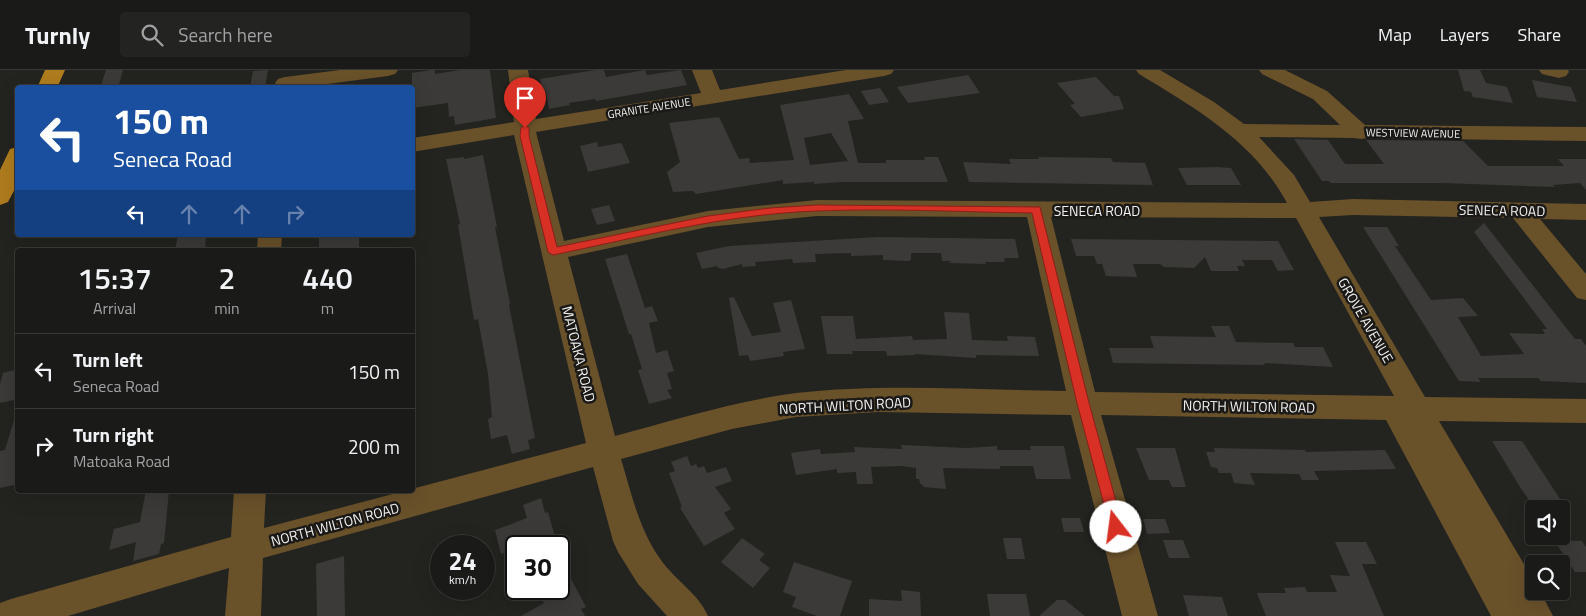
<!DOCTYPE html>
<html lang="en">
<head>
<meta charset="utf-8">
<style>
  body { margin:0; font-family:"Titillium Web",sans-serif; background:#232321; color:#f1f3f6; height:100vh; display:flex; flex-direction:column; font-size:19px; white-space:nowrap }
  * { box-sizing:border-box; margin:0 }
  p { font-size:16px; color:#9fa1a2 }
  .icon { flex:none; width:28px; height:28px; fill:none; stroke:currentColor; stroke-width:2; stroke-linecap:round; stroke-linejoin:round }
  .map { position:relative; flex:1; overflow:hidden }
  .drawer { position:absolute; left:15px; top:178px; width:400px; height:245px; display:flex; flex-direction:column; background:#1a1a18; border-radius:5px; box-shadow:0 5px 20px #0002,0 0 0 1px #383837 }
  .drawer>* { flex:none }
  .banner { position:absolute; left:15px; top:15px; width:400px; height:152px; border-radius:5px; box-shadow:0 5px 20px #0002,0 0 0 1px #383837; background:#1a4fa0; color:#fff; overflow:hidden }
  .controls { position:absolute; left:1525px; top:430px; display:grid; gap:10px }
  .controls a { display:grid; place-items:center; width:45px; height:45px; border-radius:5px; background:#1a1a18; box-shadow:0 5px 20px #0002,0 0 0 1px #383837; font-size:25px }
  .speed { position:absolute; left:430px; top:465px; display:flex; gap:10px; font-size:25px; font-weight:700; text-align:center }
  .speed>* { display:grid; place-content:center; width:65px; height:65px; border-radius:50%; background:#1a1a18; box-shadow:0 5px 20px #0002,0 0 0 1px #383837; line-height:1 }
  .speed small { font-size:12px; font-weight:400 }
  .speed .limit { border:2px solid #111; border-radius:8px; background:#fff; color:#111 }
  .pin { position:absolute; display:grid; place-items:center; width:42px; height:42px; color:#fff; margin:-51px -21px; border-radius:50% 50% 50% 0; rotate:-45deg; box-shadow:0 0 5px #0007 }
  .pin .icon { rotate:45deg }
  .me { position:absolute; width:55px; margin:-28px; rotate:345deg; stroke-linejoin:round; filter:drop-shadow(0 0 4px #0008) }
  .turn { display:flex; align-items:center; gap:18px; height:105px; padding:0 15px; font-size:22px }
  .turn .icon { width:65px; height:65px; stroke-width:2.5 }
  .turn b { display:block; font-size:35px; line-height:42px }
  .lanes { display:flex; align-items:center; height:48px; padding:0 15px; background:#0003; justify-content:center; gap:25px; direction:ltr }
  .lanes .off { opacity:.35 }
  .eta { display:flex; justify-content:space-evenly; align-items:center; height:85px; text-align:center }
  .eta b { font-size:30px; font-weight:600; line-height:35px }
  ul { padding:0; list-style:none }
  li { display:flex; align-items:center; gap:15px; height:75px; padding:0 15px; border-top:1px solid #383837 }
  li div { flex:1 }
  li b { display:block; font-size:19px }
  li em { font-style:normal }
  header { display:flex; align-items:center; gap:30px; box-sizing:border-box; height:70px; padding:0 25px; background:#1a1a18; border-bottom:1px solid #383837 }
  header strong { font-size:24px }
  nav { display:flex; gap:28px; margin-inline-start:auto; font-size:18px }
  .search { width:350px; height:45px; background:#232321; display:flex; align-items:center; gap:12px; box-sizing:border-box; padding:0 18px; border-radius:5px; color:#9fa1a2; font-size:19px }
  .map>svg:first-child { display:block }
</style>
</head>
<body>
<header>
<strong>Turnly</strong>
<div class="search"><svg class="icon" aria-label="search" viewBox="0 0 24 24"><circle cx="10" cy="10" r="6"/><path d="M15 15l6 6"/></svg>Search here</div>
<nav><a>Map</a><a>Layers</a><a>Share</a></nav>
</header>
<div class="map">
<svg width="1586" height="546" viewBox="0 0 1586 546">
  <rect width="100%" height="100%" fill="#232320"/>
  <path fill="#3b3a38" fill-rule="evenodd" d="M106 0H123L118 18H100Z
    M268 0 265 18H250L253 1Z
    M431 0H435V4L460 0H490L496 48 455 55 454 46 449 47 448 33 412 38V3Z
    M595 0H604L606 7 645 0 647 5 681 0 687 15 596 31 595 29 569 33 570 35 549 39 546 22 543 23 540 9Z
    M1458 0H1480L1486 13 1507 17 1513 33 1473 27 1471 22 1464 21Z
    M968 5 980 23 908 33 897 17Z
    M1096 7 1114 26H1119L1124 39 1081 47 1070 35 1075 34 1057 13Z
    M1532 10 1571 17 1577 32 1537 27Z
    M880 18 889 32 869 35 861 21Z
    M849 24 864 49 848 51 858 93H886V90H925L924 87H938L948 112H841L814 114V112L783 114V110L696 124 693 121 673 122 667 102 680 92 669 53 719 47 739 89 749 88 750 93 794 90 780 35ZM831 63 848 91 810 95 804 68Z
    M1294 69 1328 70 1345 94H1384L1366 70H1367L1463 71 1488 96H1564L1558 89H1586V120L1580 113 1553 115 1555 117 1442 113H1331L1329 111H1322Z
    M597 72 598 77 620 73 622 74 630 93 588 102 580 76Z
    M483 85 497 157H495L510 234 509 235 535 368 528 370 530 379 512 384 507 365 491 369 488 349 492 347 488 304 478 249 474 250 458 155 460 154 446 89 464 87V89Z
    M1038 87 1111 88 1113 92 1145 93 1153 115 969 112 963 92 1011 94 1009 89H1039Z
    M1217 97 1231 98 1241 115H1187L1178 98Z
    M609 135 615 151 597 155 591 139Z
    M1484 153 1575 269H1581L1586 276V313L1541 311 1538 308H1478L1481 312 1459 311 1363 157H1387L1399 176H1395L1431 230 1463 228 1478 246 1458 247 1481 286 1524 284 1509 263 1545 264 1542 259H1547L1474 162Z
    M178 165H206L205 180H175Z
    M319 165H359V180H319Z
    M878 167 1015 169 1019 188H1004L1005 192H985L986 194 949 193 951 191H942L941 183H911V190L908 191 883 190V185L851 186V183L815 184 816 192 793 193 792 189 755 192 756 196 742 197V194L723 199 718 198 717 196 702 199 696 183 729 176Z
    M1071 169 1278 171 1294 200 1278 201 1272 190H1242L1245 196H1237L1239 201H1211L1205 187 1194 198 1164 197 1160 194H1133L1137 207 1106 206 1102 194H1097L1094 186H1076Z
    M627 184 645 238 652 236 658 251 649 253 656 283 667 280 674 301 667 303 672 319 667 320 672 328 649 334 638 300 642 299 631 264H629L605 189Z
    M734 227 752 266 781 262 773 233 791 230 805 279 783 282 784 286 750 291 748 285 739 286 729 228Z
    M944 242 969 243 972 270 1008 271 1007 266 1035 267 1039 286 976 285V288L915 284V285L887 286 886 281H852L853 284H827L821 246H853L856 269 912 266 913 270 947 269Z
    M1211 256H1229L1236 272 1293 273 1295 277H1323L1333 297 1264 293 1265 295 1113 293 1109 278H1154L1150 266 1216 267Z
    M18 299V329L0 333V314L3 303Z
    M14 350 18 351V414L0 418V381L5 380Z
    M1492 371H1522L1566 438 1535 439 1520 417Z
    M901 375 967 378 997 376V380H1031L1030 376H1064L1071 409H1036L1033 396H1000V399L943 398 946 419 924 417 920 413 919 409H916V398L902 396 871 397 873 414H857L856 402 837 403V399L796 405 791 383 820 379 821 384 855 382 854 377 902 379Z
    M1136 378H1175L1186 417H1172L1169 410H1149Z
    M1214 378 1305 380 1306 382 1385 380 1396 399 1314 401 1319 410H1302L1299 404 1250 403 1255 415 1234 413 1231 403H1219L1217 398 1211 397 1206 382H1215Z
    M687 386 691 396 696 394 698 398 704 396 707 403 726 397 732 411 715 417 731 439 724 443 735 459 704 476 680 438 682 437 669 403 675 401 671 392Z
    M146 420H169L164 473 161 474 159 484 133 491 136 472 109 480 114 459 140 452Z
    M541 428 545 443 548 442 557 474 550 476H516V479L501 484 495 460 527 448 523 435Z
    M1061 448H1080L1084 462H1064Z
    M1143 449H1165L1170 463 1147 464Z
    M742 468 765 484 759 490 770 498 753 518 721 492Z
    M1003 468H1021L1025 489H1007Z
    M1163 470H1183L1190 488H1169Z
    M1554 470 1582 471 1586 477V502H1575Z
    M1335 472H1366L1377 494H1362L1384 546H1266L1257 523H1286L1284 518 1305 517 1307 522H1337L1330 505 1350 506Z
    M344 486 345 546H317L316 494Z
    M794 492 852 511 840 546H817L792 537 796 527 783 522Z
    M570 507 586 537 581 539 585 546H521L544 533 539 524 549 519H559V513Z
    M901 520 920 522 921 546H869V529L902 531Z
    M987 524H1026L1030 546H990Z
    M1183 525 1222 527 1228 546H1189Z
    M1057 530H1065L1085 546H1039Z"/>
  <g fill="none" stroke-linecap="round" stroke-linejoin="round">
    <path fill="#69512a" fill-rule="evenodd" d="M340 0H398L395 4 388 6 297 18H279L275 13 278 9 285 7Z
      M508 0H528L536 49 701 23 692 0H712L720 20 846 0H894L891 4 884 6 536 62 564 171 708 141 817 130 1287 133C1254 72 1197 39 1139 4L1136 0H1160L1214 32 1244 54 1340 55 1313 29 1262 4 1259 0H1285L1327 21 1365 55 1586 57V71L1367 68 1361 69 1354 68 1259 67 1294 105 1310 132 1353 129 1586 134V150L1540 149 1586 204V230L1577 228 1513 148 1353 145 1319 147 1425 327 1586 329V353L1439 351 1534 511V521H1540L1553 546H1491L1386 350 1101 345 1158 546H1122L1071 345 878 342 796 347 732 359 621 389C632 425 639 460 661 490 675 510 698 523 708 546H667L638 514 618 482 613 471 593 397 263 488 261 546H225L229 498 68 546H0V533L11 529 231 467 234 420H266L264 458 586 373 514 65 412 82V68L514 52ZM817 146 1027 147 1066 321C977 320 885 313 796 323 735 331 674 350 615 366L568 187 708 157ZM1051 147 1296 148 1394 326 1095 322Z
      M1539 0H1568L1569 2 1566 6 1559 8 1542 4Z
      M258 165H282L281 180H257Z"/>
    <path fill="#af7c1e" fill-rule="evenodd" d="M45 0H65L57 18H37Z
      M18 77V113L8 132 0 135V100L10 79Z"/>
  </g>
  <path fill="#d93025" stroke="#8d1f18" d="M525 55 529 58V66L557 177 708 146 770 138 817 135 1040 137 1089 333 1123 457 1121 462 1116 463 1112 462 1110 457 1077 333 1032 143C961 142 889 138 817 141 727 144 640 167 553 185L548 182 520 66 521 58Z"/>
  <g text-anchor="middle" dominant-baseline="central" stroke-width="5" stroke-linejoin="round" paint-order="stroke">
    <g font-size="11" fill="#f2f2f0" stroke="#1a1917">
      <text transform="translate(649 38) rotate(-9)">GRANITE AVENUE</text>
      <text transform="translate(1413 63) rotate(1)">WESTVIEW AVENUE</text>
    </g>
    <g font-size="14" fill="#f2f2f0" stroke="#1a1917">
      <text x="1097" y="140">SENECA ROAD</text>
      <text transform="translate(1502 140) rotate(1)">SENECA ROAD</text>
      <text transform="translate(1366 250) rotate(60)">GROVE AVENUE</text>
      <text transform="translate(579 284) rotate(76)">MATOAKA ROAD</text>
      <text transform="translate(845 335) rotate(-3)">NORTH WILTON ROAD</text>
      <text transform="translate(1249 336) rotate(1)">NORTH WILTON ROAD</text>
      <text transform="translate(335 454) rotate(-15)">NORTH WILTON ROAD</text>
    </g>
  </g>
</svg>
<div class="controls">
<a><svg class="icon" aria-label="sound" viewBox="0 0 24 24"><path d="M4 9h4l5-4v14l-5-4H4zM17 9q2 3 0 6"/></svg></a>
<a><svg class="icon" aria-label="search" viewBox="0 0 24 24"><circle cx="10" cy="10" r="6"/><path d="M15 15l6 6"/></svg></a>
</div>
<div class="speed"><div>24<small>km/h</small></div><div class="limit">30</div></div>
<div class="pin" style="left:525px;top:58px;background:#d93025"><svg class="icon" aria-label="arrive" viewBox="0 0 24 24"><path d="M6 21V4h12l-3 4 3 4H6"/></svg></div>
<svg class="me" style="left:1116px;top:457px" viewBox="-20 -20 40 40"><circle r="19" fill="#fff"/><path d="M0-13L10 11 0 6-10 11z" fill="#d93025"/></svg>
<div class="banner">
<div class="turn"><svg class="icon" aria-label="left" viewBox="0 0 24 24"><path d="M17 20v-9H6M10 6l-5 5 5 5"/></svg><div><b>150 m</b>Seneca Road</div></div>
<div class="lanes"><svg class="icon" aria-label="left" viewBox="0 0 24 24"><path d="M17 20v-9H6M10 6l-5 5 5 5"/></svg><svg class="icon off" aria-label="ahead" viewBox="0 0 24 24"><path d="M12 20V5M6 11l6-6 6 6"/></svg><svg class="icon off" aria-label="ahead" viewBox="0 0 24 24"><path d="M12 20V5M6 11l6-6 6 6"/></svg><svg class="icon off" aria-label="right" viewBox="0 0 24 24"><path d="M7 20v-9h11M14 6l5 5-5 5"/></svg></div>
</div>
<section class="drawer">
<div class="eta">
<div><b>15:37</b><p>Arrival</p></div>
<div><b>2</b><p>min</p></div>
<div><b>440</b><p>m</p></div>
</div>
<ul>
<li><svg class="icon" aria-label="left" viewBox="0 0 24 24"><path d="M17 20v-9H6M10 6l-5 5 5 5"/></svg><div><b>Turn left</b><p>Seneca Road</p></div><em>150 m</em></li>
<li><svg class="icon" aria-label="right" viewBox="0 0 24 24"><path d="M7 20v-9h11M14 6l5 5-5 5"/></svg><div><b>Turn right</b><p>Matoaka Road</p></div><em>200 m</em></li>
</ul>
</section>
</div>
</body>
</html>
